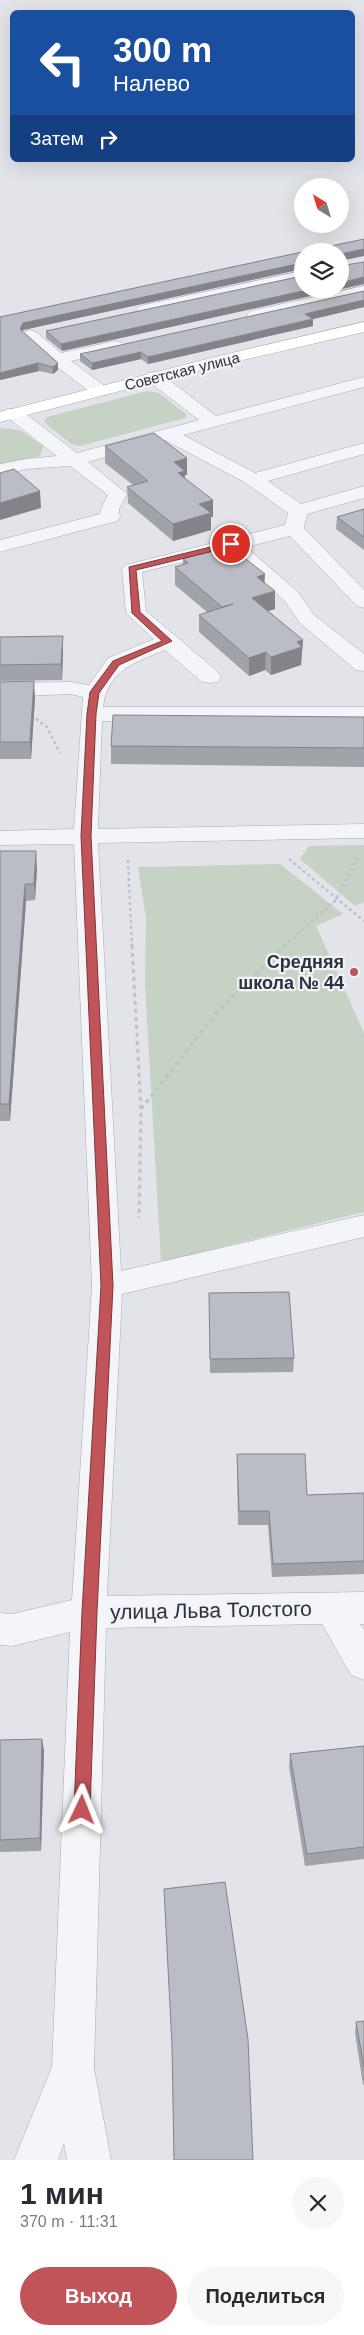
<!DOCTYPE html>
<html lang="ru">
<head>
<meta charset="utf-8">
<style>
  body { margin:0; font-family:Arial,sans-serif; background:#f7f7f7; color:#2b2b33; height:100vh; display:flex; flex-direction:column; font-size:19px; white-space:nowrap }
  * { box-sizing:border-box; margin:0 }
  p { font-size:16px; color:#7c7c81 }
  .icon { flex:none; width:28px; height:28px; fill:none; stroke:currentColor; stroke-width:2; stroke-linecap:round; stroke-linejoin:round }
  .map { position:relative; height:2160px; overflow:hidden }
  .drawer { display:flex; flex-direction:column; background:#fff; flex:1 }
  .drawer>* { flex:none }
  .guide { position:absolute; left:10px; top:10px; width:345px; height:152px; border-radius:8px; box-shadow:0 5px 20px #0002; background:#1a4fa0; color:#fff; overflow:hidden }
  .needle { width:32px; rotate:322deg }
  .tools { position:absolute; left:294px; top:178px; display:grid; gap:10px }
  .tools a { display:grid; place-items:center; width:55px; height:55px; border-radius:50%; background:#fff; box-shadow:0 5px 20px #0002; font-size:25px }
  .pin { position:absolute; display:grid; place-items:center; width:42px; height:42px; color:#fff; margin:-21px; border:2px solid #fff; border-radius:50%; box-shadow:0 1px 5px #0007 }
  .me { position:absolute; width:55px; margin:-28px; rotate:2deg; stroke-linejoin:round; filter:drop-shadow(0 0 4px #0008) }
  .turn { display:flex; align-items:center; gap:18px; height:105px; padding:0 20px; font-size:22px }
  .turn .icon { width:65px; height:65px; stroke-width:2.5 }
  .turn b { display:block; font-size:35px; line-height:42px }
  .then { display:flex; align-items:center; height:48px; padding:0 20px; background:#0003; gap:10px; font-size:19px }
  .round { display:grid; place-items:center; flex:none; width:52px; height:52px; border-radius:26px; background:#f7f7f7 }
  .head { display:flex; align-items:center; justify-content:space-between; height:85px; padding:0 20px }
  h1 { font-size:30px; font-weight:700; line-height:38px }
  .action { display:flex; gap:10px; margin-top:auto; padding:10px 20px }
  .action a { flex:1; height:58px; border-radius:30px; background:#c15459; color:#fff; font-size:20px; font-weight:700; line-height:58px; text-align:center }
  .action a+a { background:#f7f7f7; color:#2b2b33 }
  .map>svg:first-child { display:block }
</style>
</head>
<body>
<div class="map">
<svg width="364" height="2160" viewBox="0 0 364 2160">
  <rect width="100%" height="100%" fill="#e2e4e9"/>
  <path fill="#c6d2c4" d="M147 391 159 393 186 414 185 418 80 446 71 444 44 422 47 417Z
    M0 428 20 430 43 446 40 456 0 467Z
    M364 845V902L355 906 300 859 309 846Z
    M280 864 343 914 316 926 364 1033V1212L161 1262 145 984 146 918 138 867Z"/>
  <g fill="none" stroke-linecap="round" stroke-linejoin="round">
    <g stroke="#a8abb3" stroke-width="1">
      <path id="minor" d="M302 271V281L144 315 138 313 136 310 138 307 144 305Z
        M364 286V296L255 320 249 318 247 315 249 312 255 310Z
        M30 330 36 332 61 353 115 341 121 342 123 346 121 350 71 361 106 387 109 391 106 395H94L52 363 22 335 24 332Z
        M154 372 160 373 216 416 364 377V387L183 435 255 473 364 443V454L268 481 301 504 364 486V498L307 514 304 528 364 590V608L357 606 290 536 246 547 298 592 314 615 364 654V671L356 670 300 623 284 600 228 551 142 572 146 611 218 672 221 677 218 682 210 683 202 682 165 650C135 663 108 669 103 707H364V721H102L98 829 364 824V838L98 843 121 1271 364 1215V1237L122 1294 107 1596 364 1592V1624H360L364 1630V1680L351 1675 322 1624 106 1628 94 2068 111 2160H67L64 2143 58 2160H14L52 2067 70 1632 12 1646 0 1645V1613L12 1614 72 1600 92 1286 74 844 0 845V831L74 829 83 697 71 694 0 697V683L71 682 89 685 108 658 154 639 126 613 122 569 125 565 285 525 288 513 246 483 165 440 88 462 127 494 119 509 120 517 117 521 0 552V540L100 514 101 509 108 495 70 466 26 469 0 476V464L26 459 57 456 7 417 4 413 7 409H19L77 453 199 420 148 381 145 377 148 373Z"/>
    </g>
    <g stroke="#a3a8b3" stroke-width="1">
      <path id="major" d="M364 322V332L217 366 0 422V412L215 357Z"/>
    </g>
    <path stroke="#c0c2c8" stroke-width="2.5" stroke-dasharray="3 3" stroke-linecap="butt" d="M31 715 47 727 60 753
      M289 859 364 921
      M128 860 132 946
      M284 946 336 900 357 857"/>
    <path stroke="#c0c2c8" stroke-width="3" stroke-dasharray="4 4" stroke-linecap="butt" d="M132 945 141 1109 139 1218
      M141 1109 217 1012 285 945"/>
    <use href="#minor" fill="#f4f5f8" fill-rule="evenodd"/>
    <use href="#major" fill="#fff" fill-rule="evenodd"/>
  </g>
  <path fill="#a0a3a9" d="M302 252V270V269L23 330V332L58 363V370L53 374 39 371 0 380V317Z
    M364 262V284L62 351 46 338V331L302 276Z
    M364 291V307L313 319V326L148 364 141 359 92 370 80 361V354Z
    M105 446 187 458V475H185V478L213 517H211V530L173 541 128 503 127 487 133 485 105 463Z
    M364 509V550L336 529 337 517Z
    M183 559 265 583 275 609 268 611 303 640 301 665 271 675 265 670 249 676 199 632V615L207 612 175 585V567L183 565Z
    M0 637 63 652 62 680 0 681Z
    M0 682 35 697 31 759H0Z
    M364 717V767L111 764V746Z
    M0 851 37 868 35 900 26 901 10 1121H0Z
    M209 1293 294 1358 293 1372 210 1373Z
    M237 1454 307 1495 364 1493V1574L272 1577 268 1525H238L237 1468Z
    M42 1739 44 1751 41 1851 0 1852V1740Z
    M364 1746V1859L305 1866 289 1767 290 1754Z
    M364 2021V2085H363L355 2033 356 2022Z"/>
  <path fill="#82848a" d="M364 249V256L340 261V254Z
    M302 262V269L23 330 21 336 20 329 23 323Z
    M364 277V284L62 351 61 344 312 289H340V283Z
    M364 300V307L305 321V314Z
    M313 319V326L148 364V357Z
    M141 352V359L92 370V363Z
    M38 363 39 371 0 380V373Z
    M58 363V370L53 374V367Z
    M187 458V475H185V487L174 462Z
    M40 491 41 508 0 520V503Z
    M213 500V517H211V530L173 541V524L199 504Z
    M265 574 264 592 257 577Z
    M275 591V609L252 616V598Z
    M63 636V652L62 680 61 664Z
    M303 640 301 665 271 675V657L297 642Z
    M266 652 265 670 249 676V658Z
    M34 681 35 697 31 759 30 742Z
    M36 851 37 868 35 900 34 884Z
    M25 884 26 901 10 1121 9 1104Z
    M42 1739 44 1751 41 1851 40 1838Z"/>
  <path fill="#babdc5" stroke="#82848a" d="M364 239V249L340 254V251H307Z
    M302 252V263L23 323 20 329 58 363 53 367 38 363 0 373V317Z
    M364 262V277L340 283V266Z
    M302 276V289H312L61 344 46 331Z
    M364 291V300L305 314 313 319 148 357 141 352 92 363 80 354Z
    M154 433 187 458 174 462 185 471 178 473 213 500 199 504 211 513 173 524 127 487 148 481 105 446Z
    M14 469 40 491 0 503V473Z
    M364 509V537L337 517Z
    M228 545 265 574 257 577 275 591 252 598 303 640 297 642 302 647 271 657 266 652 249 658 199 615 233 604 222 607 175 567 188 563 183 559Z
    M63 636 61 664 0 665V637Z
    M34 681 30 742H0V682Z
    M113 715 364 717V748L111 746Z
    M0 851H36L34 884H25L9 1104H0Z
    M289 1292 294 1358 210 1359 209 1293Z
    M237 1454H305L307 1495 364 1493V1561L273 1564 269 1511H239Z
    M42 1739 40 1838 0 1840V1740Z
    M364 1746V1847L307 1854 290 1754Z
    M225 1882 248 2039 253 2160H174L172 2046 164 1889Z
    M364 2021V2067L356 2022Z"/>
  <path fill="#c15459" stroke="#7d373a" d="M231 542 234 543V546L136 570 140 612 172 641 119 665 99 693 96 714 91 836 113 1286 97 1612 90 1810 88 1815 82 1817 77 1815 74 1810 82 1612 101 1286 81 836 87 714 90 692 113 661 162 641 132 613 129 567Z"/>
  <circle fill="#c15459" stroke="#f1f3f7" stroke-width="2" cx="354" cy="972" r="5"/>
  <g text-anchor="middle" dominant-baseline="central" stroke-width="4.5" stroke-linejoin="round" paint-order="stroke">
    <g font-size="15" fill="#2c313f" stroke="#f1f3f7">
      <text transform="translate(182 371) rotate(-14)">Советская улица</text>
    </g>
    <g font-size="18" font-weight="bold" fill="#2c313f" stroke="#f1f3f7" text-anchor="end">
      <text x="344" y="962">Средняя<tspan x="344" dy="21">школа № 44</tspan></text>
    </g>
    <g font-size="21" fill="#2c313f" stroke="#f1f3f7">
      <text transform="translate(211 1610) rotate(-1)">улица Льва Толстого</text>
    </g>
  </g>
</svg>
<div class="tools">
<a><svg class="needle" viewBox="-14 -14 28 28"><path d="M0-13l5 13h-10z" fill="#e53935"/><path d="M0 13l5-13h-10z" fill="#7c7c81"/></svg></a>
<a><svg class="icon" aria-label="layers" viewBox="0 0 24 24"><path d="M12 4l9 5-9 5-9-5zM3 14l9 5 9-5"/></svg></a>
</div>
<div class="pin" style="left:231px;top:544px;background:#d93025"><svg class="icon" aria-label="arrive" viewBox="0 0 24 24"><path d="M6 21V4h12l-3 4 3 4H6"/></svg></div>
<svg class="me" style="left:82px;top:1810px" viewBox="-20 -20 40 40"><path d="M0-17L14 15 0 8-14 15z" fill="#c15459" stroke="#fff" stroke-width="4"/></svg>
<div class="guide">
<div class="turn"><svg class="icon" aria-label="left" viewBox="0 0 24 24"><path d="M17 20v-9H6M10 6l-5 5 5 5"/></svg><div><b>300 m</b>Налево</div></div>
<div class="then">Затем<svg class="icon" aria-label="right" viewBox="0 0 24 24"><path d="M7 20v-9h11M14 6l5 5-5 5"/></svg></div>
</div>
</div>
<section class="drawer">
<div class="head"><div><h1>1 мин</h1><p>370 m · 11:31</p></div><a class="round"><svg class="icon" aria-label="close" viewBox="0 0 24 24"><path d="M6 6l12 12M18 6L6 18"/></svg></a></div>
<div class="action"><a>Выход</a><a>Поделиться</a></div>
</section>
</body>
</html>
